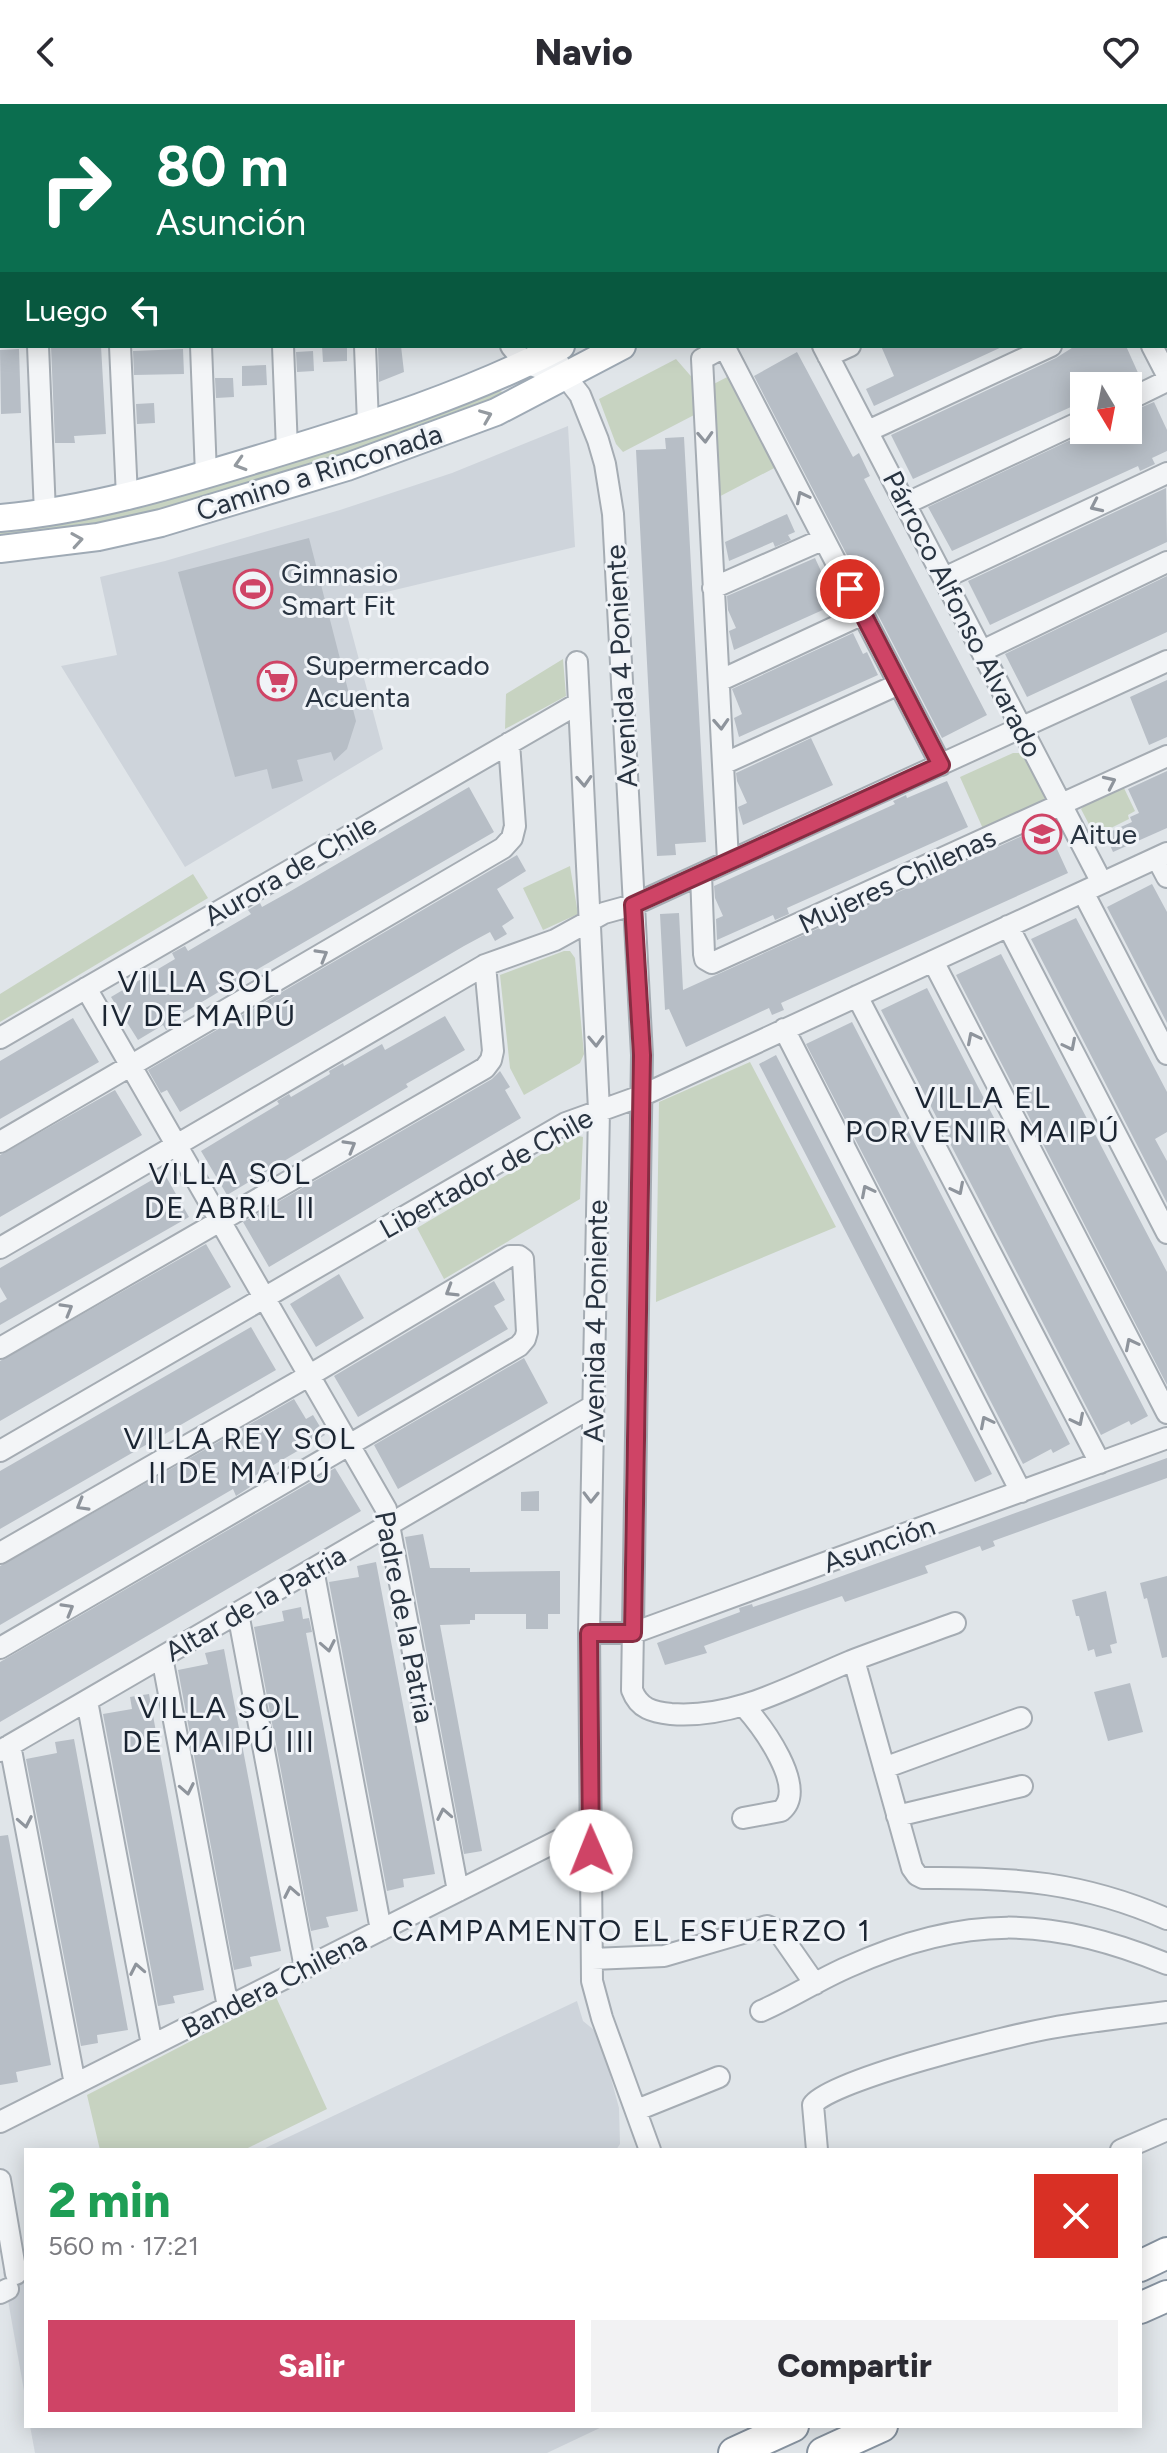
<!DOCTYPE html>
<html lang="es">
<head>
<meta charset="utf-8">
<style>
  body { margin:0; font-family:Figtree,sans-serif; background:#f2f2f3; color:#2b2b33; height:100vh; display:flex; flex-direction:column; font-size:30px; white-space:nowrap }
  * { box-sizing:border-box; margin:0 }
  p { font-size:26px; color:#7c7c81 }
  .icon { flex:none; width:44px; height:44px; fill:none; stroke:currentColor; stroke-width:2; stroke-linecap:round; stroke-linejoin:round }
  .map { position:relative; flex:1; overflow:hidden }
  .panel { position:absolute; left:24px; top:2044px; width:1118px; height:280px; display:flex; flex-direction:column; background:#fff; border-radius:0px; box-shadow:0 4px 20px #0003 }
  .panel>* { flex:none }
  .top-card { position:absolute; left:0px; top:0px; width:1168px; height:244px; box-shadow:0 4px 20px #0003; background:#0b6e4f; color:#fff; overflow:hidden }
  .needle { width:52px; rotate:170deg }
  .fabs { position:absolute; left:1070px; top:268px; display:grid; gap:16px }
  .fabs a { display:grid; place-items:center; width:72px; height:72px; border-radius:0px; background:#fff; box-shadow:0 4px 20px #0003; font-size:40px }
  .pin { position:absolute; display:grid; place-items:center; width:68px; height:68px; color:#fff; margin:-34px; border:4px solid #fff; border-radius:50%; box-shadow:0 2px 8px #0007 }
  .me { position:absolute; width:88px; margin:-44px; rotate:359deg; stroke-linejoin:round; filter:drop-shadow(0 0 6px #0008) }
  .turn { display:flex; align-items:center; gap:28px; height:168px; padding:0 24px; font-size:36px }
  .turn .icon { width:104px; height:104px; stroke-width:2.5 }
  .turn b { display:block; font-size:56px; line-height:68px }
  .then { display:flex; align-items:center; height:76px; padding:0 24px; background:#0003; gap:16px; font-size:30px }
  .round { display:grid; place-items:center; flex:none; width:84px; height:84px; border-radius:0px; background:#f2f2f3 }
  .overview { display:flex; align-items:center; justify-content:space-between; height:136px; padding:0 24px }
  h1 { font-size:48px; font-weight:800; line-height:60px; color:#1e9e55 }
  .cta { display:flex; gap:16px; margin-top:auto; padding:16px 24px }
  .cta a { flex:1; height:92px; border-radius:0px; background:#cf4466; color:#fff; font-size:32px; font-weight:800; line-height:92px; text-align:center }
  .cta a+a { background:#f2f2f3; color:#2b2b33 }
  header { display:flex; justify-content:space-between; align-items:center; height:104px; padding:0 24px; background:#fff; font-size:36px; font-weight:800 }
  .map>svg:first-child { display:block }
</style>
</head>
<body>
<header><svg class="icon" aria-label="back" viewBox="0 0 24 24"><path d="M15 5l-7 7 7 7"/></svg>Navio<svg class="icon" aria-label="heart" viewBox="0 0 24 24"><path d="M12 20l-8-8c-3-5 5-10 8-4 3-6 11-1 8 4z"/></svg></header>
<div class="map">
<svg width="1167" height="2349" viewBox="0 0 1167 2349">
  <rect width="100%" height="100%" fill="#e0e5e9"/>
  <path fill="#ced4db" d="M568 322 575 443 361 494 343 496 383 645 185 763 61 562 117 551 100 473 165 457 340 406 452 369Z
    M577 1897 583 1917 599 1930 619 2004 620 2040 616 2046H261Z
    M26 2157V2298L3 2168Z
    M30 2322H604L547 2349H35Z"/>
  <path fill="#c7d3c1" d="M676 255 696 278V310L623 348 616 340 599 295Z
    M733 270 780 361 709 398 706 284Z
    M497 286 503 288 504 294 313 369 148 416 0 437V419Z
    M563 555 566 592 505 625 506 590Z
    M1013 649H1021L1047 695 1044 700 984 727 960 673Z
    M1123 682 1135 707 1128 711 1129 715 1095 732 1081 705 1089 697Z
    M570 762 578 810 543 826 523 784Z
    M193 770 208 794 0 918V890Z
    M564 847H570L575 854 584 950 580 959 524 991 510 964 500 871Z
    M750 958 836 1123 656 1198 659 998Z
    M574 1031 583 1033 580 1095 444 1175 417 1124Z
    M276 1893 327 2005 244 2046H100L87 1991Z"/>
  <path fill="#b7bec6" d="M51 242H101L106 330 74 332 75 339H55Z
    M322 242H347V257L323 258Z
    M378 242H401L404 268 379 278Z
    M881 242H1004L874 302 866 285 894 272Z
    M1075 242H1126L1139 271 1113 282H1084V297L913 375 891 331 1056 254Z
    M19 245 21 309 1 310 0 246Z
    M183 245 184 270 134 271 133 247Z
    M313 247 314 267 297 268 296 248Z
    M797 248 853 353 859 349 870 372 864 375 987 611 942 634 754 272Z
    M266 261 267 281 242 282V262Z
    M215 274H233L234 293 216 294Z
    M1154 298 1167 326V347L1152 354 1155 360 1140 367 1138 362 952 447 928 403 1092 326H1128V309Z
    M154 299 155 319 137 320 136 300Z
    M684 333 706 738 675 740 676 751 657 752 636 346 666 345 665 334Z
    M1166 384 1167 438 990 521 968 477Z
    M787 410 795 428 788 431 791 436 775 443 773 438 729 457 725 438Z
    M309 434 356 617 347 645 334 657 331 648 297 656 303 677 272 685 267 665 235 673 178 468Z
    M815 454 836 500 734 546 729 527 736 524 728 506 727 492Z
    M1167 472V528L1027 593 1005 550Z
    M853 529 863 550 867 548 878 571 739 633 734 614 742 610 732 585Z
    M1167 576V633L1149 641 1130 593Z
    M811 634 833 681 743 721 738 703 747 699 737 677 736 669Z
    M1167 667V724L1113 748 1105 730 1132 718 1130 713 1139 709 1128 685Z
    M947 677 968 723 787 804 789 810 775 816 773 811 717 836 716 815 723 812 715 794 714 782 895 700 893 697 906 691 907 694Z
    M469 683 494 728 237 877 175 914 178 919 166 926 163 921 138 936 111 893 175 855 172 849 185 842 188 847 251 810 248 806 260 799 262 803 289 788Z
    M1046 721 1068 769 781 899 784 906 772 911 769 904 686 943 669 905 665 906 660 810 679 809 683 886Z
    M517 751 526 767 497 785 514 814 502 822 507 830 495 837 490 828 464 842 180 1008 167 986 161 989 148 966Z
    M1152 780 1167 808V919L1107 803Z
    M1076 814 1167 988V1028L1155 1035 1167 1057V1099L1031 835Z
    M1001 850 1167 1168V1281L956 871Z
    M927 884 1148 1312 1131 1321 1129 1317 1101 1331 881 906Z
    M445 912 465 946 406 980 408 983 227 1091 201 1047 279 1000 277 997 289 990 291 993 330 970 329 967 343 959 344 962 382 940 385 946Z
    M73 914 99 958 0 1015V957Z
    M852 918 1070 1340 1053 1349 1051 1345 1023 1360 806 940Z
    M776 951 992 1370 975 1378 759 960Z
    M500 967 510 983 505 986 521 1014 269 1163 243 1118 492 975Z
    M115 986 142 1031 0 1113V1051Z
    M164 1069 189 1113 0 1221V1199L7 1195 0 1183V1164Z
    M206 1140 231 1183 0 1317V1257Z
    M339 1170 364 1214 316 1243 290 1200Z
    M494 1177 505 1196 494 1202 508 1225 358 1313 334 1272Z
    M251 1223 276 1266 0 1425V1367Z
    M524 1254 548 1299 398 1385 374 1341Z
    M294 1295 306 1315 313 1311 325 1331 246 1377 250 1383 236 1392 233 1385 0 1521V1462Z
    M1167 1354V1374L993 1437 995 1442 982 1447 980 1442 925 1462 928 1469 845 1498 842 1492 802 1506 704 1542 707 1549 665 1561 657 1539 740 1508 739 1504 752 1500 753 1503 809 1484Z
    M335 1364 361 1407 0 1618V1558Z
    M539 1387V1407H521V1388Z
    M423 1430 430 1464H470V1468L560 1467V1510H548V1525H526V1510H475V1516H470V1520L440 1521 482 1747 464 1750 405 1433Z
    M376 1458 435 1770 403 1775 404 1783 387 1787 329 1478 359 1473 357 1462Z
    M1167 1472V1553L1162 1554 1147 1494 1144 1495 1140 1479Z
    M1106 1487 1117 1539 1110 1541 1112 1549 1096 1553 1094 1545 1088 1547 1079 1512H1076L1072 1496Z
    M301 1503 303 1515 309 1514 312 1528 306 1529 358 1807 326 1813 329 1823 311 1827 254 1523 284 1517 282 1507Z
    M224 1545 281 1847 250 1853 252 1862 234 1866 178 1566 208 1560 205 1549Z
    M1130 1579 1143 1628 1108 1637 1094 1588Z
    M149 1590 204 1886 173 1892 175 1899 158 1902 103 1610 132 1605 130 1593Z
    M74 1635 128 1926 97 1931 98 1939 81 1942 26 1655 57 1649 55 1638Z
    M8 1731 51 1961 16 1968 18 1978 0 1981V1732Z"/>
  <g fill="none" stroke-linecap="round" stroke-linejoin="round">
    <g stroke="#a5acb3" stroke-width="24">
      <path id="minor" d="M26 0 27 2
        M108 0V2
        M191 0V2
        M316 0 318 2
        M351 0 353 2
        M486 0 487 2
        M610 0V2
        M790 0 791 2
        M912 0 913 2
        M1034 0V2
        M1132 0 1133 2
        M700 2 704 0
        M1166 64 1167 66
        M38 242 45 409
        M120 242 127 393
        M201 242 206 371
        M283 242 287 346
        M365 242 368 320
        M511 242 525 259 566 273
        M550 242 566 273 580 291 598 336 605 360 613 410 642 951 632 1586C639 1605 653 1608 671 1610 736 1615 793 1581 851 1557 885 1544 920 1532 955 1519
        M724 242 941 661
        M823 242 1102 779
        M1152 242 1167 271
        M724 243 702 255 728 757
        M828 252 850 242
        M1128 296 1167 277
        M868 327 1051 242
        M905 400 1084 316
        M944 474 1167 369
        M713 484 824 435
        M982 547 1167 458
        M577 558 599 1006 589 1529 592 1877 602 1914 650 2046
        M719 577 863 510
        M723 660 899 580
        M1157 754 1167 773
        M701 770 704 850 705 855 712 859 1167 652
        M1083 788 1167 950
        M1008 822 1167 1129
        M933 857 1167 1309
        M86 884 386 1405 458 1787
        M857 892 1100 1359
        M784 925 1021 1388
        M0 934 579 599
        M0 1038 503 744 512 734 515 722 509 639
        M0 1144 485 861 555 836 604 809 633 801 1167 557
        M0 1244 485 964 491 956 493 947 485 861
        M0 1347 566 1019 641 992 1167 749
        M0 1449 310 1271 510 1152H519L523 1155 527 1228 525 1235 519 1242 0 1544
        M313 1465 381 1826
        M238 1509 305 1864
        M589 1529H633L1167 1334
        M162 1553 228 1903
        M854 1556 912 1764 917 1771 923 1774C1014 1773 1083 1778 1167 1815
        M87 1597 152 1941
        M10 1641 75 1980
        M0 1647 593 1302
        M884 1664 1021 1614
        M897 1712 1022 1682
        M743 1714 781 1707C809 1684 761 1621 744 1602
        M592 1855 664 1852 767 1822 778 1827 815 1880
        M761 1907C791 1894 818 1876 848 1863 964 1810 1051 1812 1167 1860
        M637 2006 719 1973
        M0 2018 591 1720
        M817 2046 813 2001C828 1976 1015 1930 1051 1924 1089 1917 1129 1913 1167 1908
        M1121 2046 1167 2026
        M0 2076 16 2170
        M0 2189 8 2185"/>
    </g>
    <g stroke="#9faab5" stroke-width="30">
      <path id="major" d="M1001 2 1005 0
        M1065 2 1068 0
        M0 414C93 406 182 378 271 351 370 321 469 290 561 242
        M0 445 98 433 161 419 347 363 496 308 622 242"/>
    </g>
    <g stroke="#8793a0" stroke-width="34">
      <path id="highway" d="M1140 2162 1167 2149
        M1140 2204 1167 2192
        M734 2349 793 2322
        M823 2349 882 2322"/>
    </g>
    <use href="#minor" stroke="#f3f5f7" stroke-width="20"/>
    <use href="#major" stroke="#fff" stroke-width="26"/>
    <use href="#highway" stroke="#fff" stroke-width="30"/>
  </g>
  <defs><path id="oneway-chevron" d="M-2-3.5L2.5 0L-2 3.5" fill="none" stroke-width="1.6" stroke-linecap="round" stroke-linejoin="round" transform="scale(2)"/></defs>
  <g stroke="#949aa0">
    <use href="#oneway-chevron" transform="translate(486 312) rotate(-22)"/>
    <use href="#oneway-chevron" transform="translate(240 360) rotate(163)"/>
    <use href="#oneway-chevron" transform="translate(77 436) rotate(-9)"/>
  </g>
  <g stroke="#8e949c">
    <use href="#oneway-chevron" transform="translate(705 333) rotate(87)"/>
    <use href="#oneway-chevron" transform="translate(802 393) rotate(-117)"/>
    <use href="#oneway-chevron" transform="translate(1096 402) rotate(155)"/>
    <use href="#oneway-chevron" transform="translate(721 620) rotate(87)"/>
    <use href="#oneway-chevron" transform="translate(584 677) rotate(87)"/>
    <use href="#oneway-chevron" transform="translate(1110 678) rotate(-25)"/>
    <use href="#oneway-chevron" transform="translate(322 851) rotate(-30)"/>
    <use href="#oneway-chevron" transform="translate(973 934) rotate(-117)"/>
    <use href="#oneway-chevron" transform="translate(596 937) rotate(88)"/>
    <use href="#oneway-chevron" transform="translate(1070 941) rotate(63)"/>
    <use href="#oneway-chevron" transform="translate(350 1042) rotate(-30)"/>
    <use href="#oneway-chevron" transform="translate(958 1085) rotate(63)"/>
    <use href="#oneway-chevron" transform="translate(867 1087) rotate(-117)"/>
    <use href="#oneway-chevron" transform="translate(451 1187) rotate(149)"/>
    <use href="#oneway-chevron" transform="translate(67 1205) rotate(-30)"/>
    <use href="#oneway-chevron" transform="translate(1131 1240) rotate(-117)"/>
    <use href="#oneway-chevron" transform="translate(1078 1316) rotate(63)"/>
    <use href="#oneway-chevron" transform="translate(986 1318) rotate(-117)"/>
    <use href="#oneway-chevron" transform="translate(591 1393) rotate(91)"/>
    <use href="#oneway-chevron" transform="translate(82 1401) rotate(150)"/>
    <use href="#oneway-chevron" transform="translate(68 1505) rotate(-30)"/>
    <use href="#oneway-chevron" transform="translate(328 1542) rotate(79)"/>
    <use href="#oneway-chevron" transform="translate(187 1685) rotate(79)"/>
    <use href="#oneway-chevron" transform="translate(444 1710) rotate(-101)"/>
    <use href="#oneway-chevron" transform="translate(25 1718) rotate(79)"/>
    <use href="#oneway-chevron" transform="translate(291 1788) rotate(-101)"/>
    <use href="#oneway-chevron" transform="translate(137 1865) rotate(-101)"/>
  </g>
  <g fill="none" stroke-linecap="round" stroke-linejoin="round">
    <g stroke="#872c42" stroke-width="20">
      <path id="route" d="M591 1747 589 1529H633L642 951 633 801 941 661 850 485"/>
    </g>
    <use href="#route" stroke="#cf4466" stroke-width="14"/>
  </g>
  <defs>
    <g id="stadium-ring" transform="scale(2)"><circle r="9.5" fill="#f0f3f7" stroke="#cf4466" stroke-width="1.5"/><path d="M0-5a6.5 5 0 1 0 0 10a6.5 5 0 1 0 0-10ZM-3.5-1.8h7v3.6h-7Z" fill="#cf4466"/></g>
    <g id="supermarket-ring" transform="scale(2)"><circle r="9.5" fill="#f0f3f7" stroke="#cf4466" stroke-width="1.5"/><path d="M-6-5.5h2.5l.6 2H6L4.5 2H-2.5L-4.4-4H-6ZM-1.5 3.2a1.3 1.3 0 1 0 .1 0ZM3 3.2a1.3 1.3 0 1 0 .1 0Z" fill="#cf4466"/></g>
    <g id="school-ring" transform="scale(2)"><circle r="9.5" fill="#f0f3f7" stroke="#cf4466" stroke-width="1.5"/><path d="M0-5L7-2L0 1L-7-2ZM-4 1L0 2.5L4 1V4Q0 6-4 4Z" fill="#cf4466"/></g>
  </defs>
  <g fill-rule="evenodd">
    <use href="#stadium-ring" x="253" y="485"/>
    <use href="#supermarket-ring" x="277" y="577"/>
    <use href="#school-ring" x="1042" y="730"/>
  </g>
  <g text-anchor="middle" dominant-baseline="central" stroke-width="6" stroke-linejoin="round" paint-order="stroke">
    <g font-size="28" fill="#293441" stroke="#f0f3f7">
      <text transform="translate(319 368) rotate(-18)">Camino a Rinconada</text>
      <text transform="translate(963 510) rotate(63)">Párroco Alfonso Alvarado</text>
      <text transform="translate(621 562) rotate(-93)">Avenida 4 Poniente</text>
      <text transform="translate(290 766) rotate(-30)">Aurora de Chile</text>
      <text transform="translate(897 776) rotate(-25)">Mujeres Chilenas</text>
      <text transform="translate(486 1069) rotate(-29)">Libertador de Chile</text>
      <text transform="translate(595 1217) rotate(-89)">Avenida 4 Poniente</text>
      <text transform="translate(879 1440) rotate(-20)">Asunción</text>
      <text transform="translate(255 1499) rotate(-30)">Altar de la Patria</text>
      <text transform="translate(405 1513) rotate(79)">Padre de la Patria</text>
      <text transform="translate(274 1880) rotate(-27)">Bandera Chilena</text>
    </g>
    <g font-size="28" fill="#293441" stroke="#f0f3f7" text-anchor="start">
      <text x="281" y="469">Gimnasio<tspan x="281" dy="32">Smart Fit</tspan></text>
      <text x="305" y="561">Supermercado<tspan x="305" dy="32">Acuenta</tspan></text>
      <text x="1070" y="730">Aitue</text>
    </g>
    <g font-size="30" letter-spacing="2" fill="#1b2532" stroke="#f0f3f7">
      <text x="199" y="877">VILLA SOL<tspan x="199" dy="34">IV DE MAIPÚ</tspan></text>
      <text x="983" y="993">VILLA EL<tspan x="983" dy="34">PORVENIR MAIPÚ</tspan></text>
      <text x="230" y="1069">VILLA SOL<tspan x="230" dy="34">DE ABRIL II</tspan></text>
      <text x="240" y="1334">VILLA REY SOL<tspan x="240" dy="34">II DE MAIPÚ</tspan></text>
      <text x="219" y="1603">VILLA SOL<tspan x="219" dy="34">DE MAIPÚ III</tspan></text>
      <text x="632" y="1826">CAMPAMENTO EL ESFUERZO 1</text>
    </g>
  </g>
</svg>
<div class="fabs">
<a><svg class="needle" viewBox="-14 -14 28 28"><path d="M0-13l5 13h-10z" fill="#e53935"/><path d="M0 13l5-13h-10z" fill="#7c7c81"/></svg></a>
</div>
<div class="pin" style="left:850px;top:485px;background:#d93025"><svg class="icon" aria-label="arrive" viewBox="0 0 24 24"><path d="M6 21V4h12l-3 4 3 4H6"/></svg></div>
<svg class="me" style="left:591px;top:1747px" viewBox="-20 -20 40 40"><circle r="19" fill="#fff"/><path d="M0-13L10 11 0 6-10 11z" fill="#cf4466"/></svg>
<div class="top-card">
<div class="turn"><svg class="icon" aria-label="right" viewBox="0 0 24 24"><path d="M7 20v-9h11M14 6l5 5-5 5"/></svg><div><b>80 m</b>Asunción</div></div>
<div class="then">Luego<svg class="icon" aria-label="left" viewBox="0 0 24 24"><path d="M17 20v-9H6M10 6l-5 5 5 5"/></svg></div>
</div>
<section class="panel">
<div class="overview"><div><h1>2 min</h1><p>560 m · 17:21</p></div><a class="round" style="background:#d93025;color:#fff"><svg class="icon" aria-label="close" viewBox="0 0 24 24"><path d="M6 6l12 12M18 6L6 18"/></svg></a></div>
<div class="cta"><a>Salir</a><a>Compartir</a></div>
</section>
</div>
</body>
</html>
